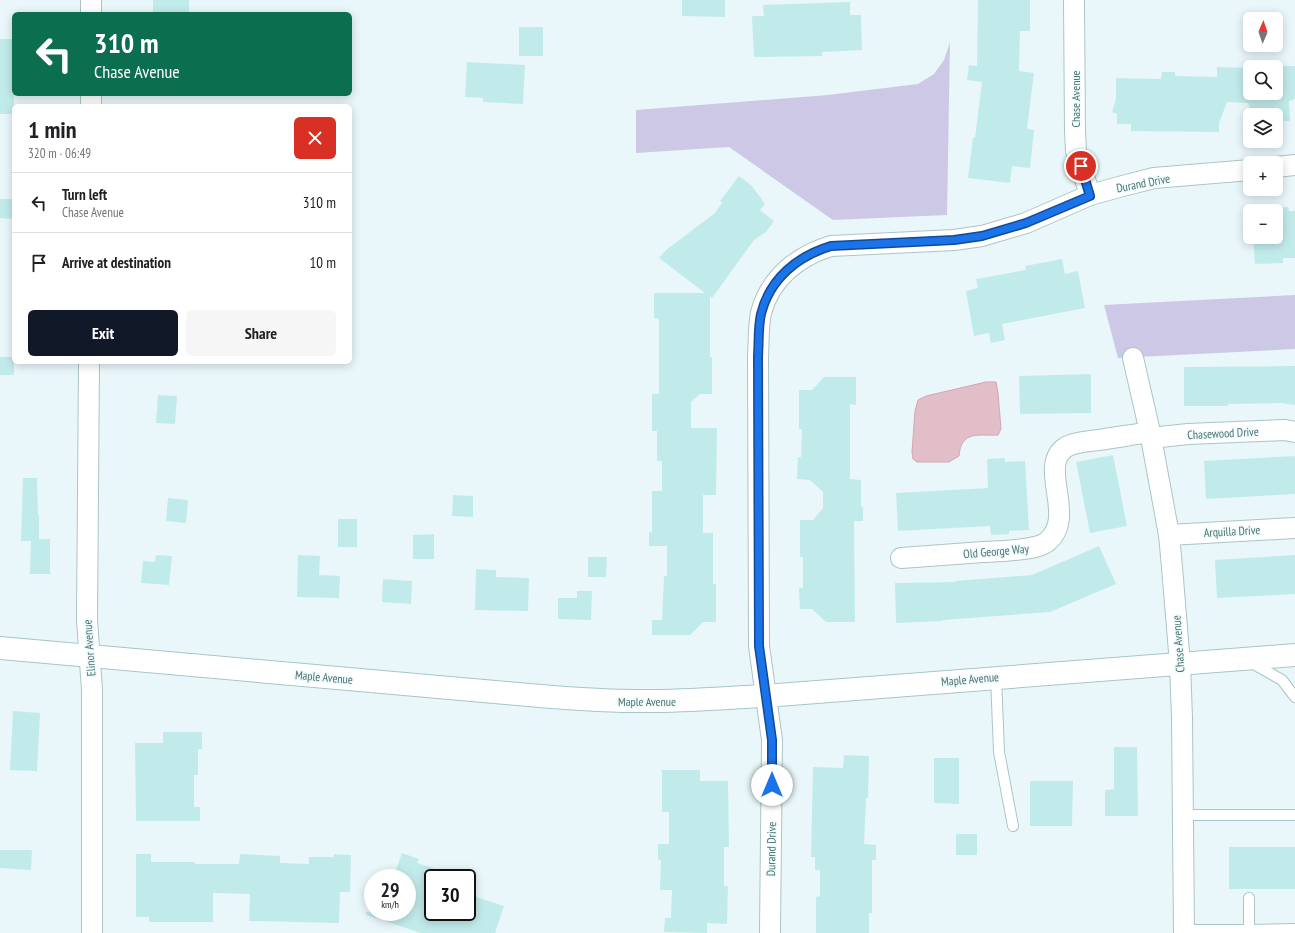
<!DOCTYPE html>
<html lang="en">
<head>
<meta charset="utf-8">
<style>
  body { margin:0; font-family:"PT Sans Narrow",sans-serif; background:#f6f6f6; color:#202124; height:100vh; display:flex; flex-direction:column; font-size:15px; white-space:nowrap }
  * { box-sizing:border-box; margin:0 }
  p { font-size:13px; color:#757577 }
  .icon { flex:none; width:22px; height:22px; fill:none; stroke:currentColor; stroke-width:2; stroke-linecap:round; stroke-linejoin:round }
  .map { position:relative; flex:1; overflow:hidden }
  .sheet { position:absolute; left:12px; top:104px; width:340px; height:260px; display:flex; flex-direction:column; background:#fff; border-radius:6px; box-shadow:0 2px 10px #0003 }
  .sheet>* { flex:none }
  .top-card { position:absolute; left:12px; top:12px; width:340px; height:84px; border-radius:6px; box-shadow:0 2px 10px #0003; background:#0b6e4f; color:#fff; overflow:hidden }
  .needle { width:26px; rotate:2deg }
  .fabs { position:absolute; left:1243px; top:12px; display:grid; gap:8px }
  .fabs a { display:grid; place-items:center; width:40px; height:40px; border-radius:6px; background:#fff; box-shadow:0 2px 10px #0003; font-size:20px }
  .speed { position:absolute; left:364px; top:869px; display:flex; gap:8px; font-size:20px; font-weight:700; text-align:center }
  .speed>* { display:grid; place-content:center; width:52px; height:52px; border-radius:50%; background:#fff; box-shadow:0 2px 10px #0003; line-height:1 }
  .speed small { font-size:10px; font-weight:400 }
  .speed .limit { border:2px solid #111; border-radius:6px; background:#fff; color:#111 }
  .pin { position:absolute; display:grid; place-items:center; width:34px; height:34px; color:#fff; margin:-17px; border:2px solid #fff; border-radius:50%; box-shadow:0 1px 4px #0007 }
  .me { position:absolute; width:44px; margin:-22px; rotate:0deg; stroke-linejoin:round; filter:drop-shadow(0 0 3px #0008) }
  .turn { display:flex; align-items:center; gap:14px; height:84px; padding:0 16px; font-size:18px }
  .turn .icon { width:52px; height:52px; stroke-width:2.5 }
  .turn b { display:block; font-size:28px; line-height:34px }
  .round { display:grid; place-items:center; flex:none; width:42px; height:42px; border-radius:6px; background:#f6f6f6 }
  .headline { display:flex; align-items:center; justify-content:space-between; height:68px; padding:0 16px }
  h1 { font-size:24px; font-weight:600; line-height:30px }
  .primary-button { display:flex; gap:8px; margin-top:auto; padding:8px 16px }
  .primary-button a { flex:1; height:46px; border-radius:6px; background:#111827; color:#fff; font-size:16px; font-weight:600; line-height:46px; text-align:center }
  .primary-button a+a { background:#f6f6f6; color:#202124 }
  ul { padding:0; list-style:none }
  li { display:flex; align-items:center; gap:12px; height:60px; padding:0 16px; border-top:1px solid #e0e0e0 }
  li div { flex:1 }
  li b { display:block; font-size:15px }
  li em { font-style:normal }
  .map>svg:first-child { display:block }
</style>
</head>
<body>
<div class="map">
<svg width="1295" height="933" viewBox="0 0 1295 933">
  <rect width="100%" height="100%" fill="#e9f7fa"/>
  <path fill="#cec8e7" d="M950 42 947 215 833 220 729 147 636 153V110L828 95 918 84 934 74 944 60Z
    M1295 295V349L1118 358 1104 305Z"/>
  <path fill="#e2bfc8" stroke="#d3a6b2" d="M986 382H996L998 393 1001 429 998 435C979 436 961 430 959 456L949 462H917L913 459 912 452 915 411 918 400 926 396Z"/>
  <path fill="#c1ebea" d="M153 0H189V14H153Z
    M682 0H725V17L682 16Z
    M978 0H1030V31H1020L1019 71 1034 73 1027 129 1034 130 1030 168 1012 166 1010 183 968 178 973 138H975L982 82 967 80 969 65 977 66Z
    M850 2V15H861L862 50 822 52V56L754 57 752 16H764L763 5Z
    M519 27H543V56H519Z
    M0 39H14V114H0Z
    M1281 61 1283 66H1295V99L1289 101 1290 121H1276V115H1252L1248 103 1227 102 1219 123V132L1131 131V124H1117V114L1112 112 1116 99V78L1161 79 1162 72H1175V76L1217 77V67L1250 68V93H1276V67H1268V62Z
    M467 62 525 65 523 104 483 102V98L465 97Z
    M739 176 752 186 765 204 760 210 774 221 766 232 754 240 712 298 710 296V357H712V394H700L691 402V428H717L716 495H703V533H713V584H716V622H703L690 635H652V620H662L664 576H667V546H649V532H652V491H662V461H657V431H652V394H659V319L654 318V293H705L659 258 666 250 715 213 722 203 720 201Z
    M0 199H14V219L0 218Z
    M1288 207 1289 211H1295V258H1283V263L1255 264 1253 237H1276V211H1266V208Z
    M1062 259 1065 274 1078 271 1085 308 1002 324 1005 340 991 343 989 333 974 336 966 291 978 288 976 279 1026 270 1025 266Z
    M0 357H14V375H0Z
    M1295 366V405L1281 403 1228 404V406H1184V367Z
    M1091 374V413L1020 414 1019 376Z
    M824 377H856V405L850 404V479L861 480V507H863V521H854L855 622H826L812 609H800L799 588H803V557H800V520H813L823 508V492L810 480 797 479 798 457H801L802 429H799V390H812Z
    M158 395 177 396 175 424 156 423Z
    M1113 455 1127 526 1090 533 1076 462Z
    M1295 456V494L1206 499 1204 461Z
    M1005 458V462L1025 461 1029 530 1009 531V534L991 535 990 526 898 531 896 493 988 488 987 459Z
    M23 478H37L38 515H39V539H50V574H30L31 541H21Z
    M453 495 473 496V517L452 516Z
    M168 498 188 500 186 523 166 521Z
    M338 519H357V547H338Z
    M434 534V559H413V535Z
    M1099 546 1116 584 1050 612 943 620V621L896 623 895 583 955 582V581L1032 575Z
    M156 555 172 556 169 585 141 583 143 561 155 562Z
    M298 555 320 556 319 575 340 576 339 598 297 597Z
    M1295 555V594L1217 598 1215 560Z
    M588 557H607L606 577H588Z
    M476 569 496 570V577L529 578 528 611 475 610Z
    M383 579 412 581 411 604 382 602Z
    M577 591H592L591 620 558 619V598H577Z
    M13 711 40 713 37 771 10 770Z
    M163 732H202V749H198V775H194V807H200V821H136L135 743H163Z
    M1114 747H1137L1138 816H1105V790L1114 789Z
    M844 755 869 756 868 798H866L864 844 876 845V860H872V913H869V933H816V897L820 896V870H815V857H811L813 767 843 768Z
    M934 758H959V804L934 803Z
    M662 770H700V781H728L729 847H724V886H728L727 924 707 923V933L664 932 665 918H671L672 890H660L661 860H658V844H669V812H662Z
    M1030 781H1073L1072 826H1030Z
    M956 834H977V855H956Z
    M1229 847H1295V889H1229Z
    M0 850H32L31 870 0 868Z
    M402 853 419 859 417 863 433 868V912H467V894L504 906 495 933H421L366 915V912H407V878H393Z
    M136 854H151V862H195V864H239L240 854 280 856V863L309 864V857H334V854L351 855 350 892H340L339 923 249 921 250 894 213 893V922H149V917H136Z"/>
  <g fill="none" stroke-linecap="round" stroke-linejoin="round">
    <g stroke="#abc5c6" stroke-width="12">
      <path id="service" d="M1250 662 1282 680 1295 697
        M996 677 999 752 1013 826
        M1183 815H1295
        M1184 930H1249V898
        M1249 930 1295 929"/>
    </g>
    <g stroke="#abc5c6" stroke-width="22">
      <path id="minor" d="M91 0V14
        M1074 0 1075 131 1076 151 1090 195
        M91 94V106
        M1276 167 1295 165
        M1133 358 1150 432 1169 535 1172 567 1180 664 1182 718 1184 933
        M89 362 87 620 92 690V933
        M1151 438 1188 434 1285 430 1295 432
        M1169 535 1295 528
        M901 558C928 556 956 554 983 552 1000 551 1018 551 1035 547 1039 546 1045 544 1048 541 1077 516 1037 466 1066 447 1075 442 1089 441 1099 440 1116 437 1133 435 1150 432
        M770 933 772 740 759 646 758 357C759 342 758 327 761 313 770 278 798 256 831 246L954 240 982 236 1026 223 1090 195 1119 187 1154 178 1250 170"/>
    </g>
    <g stroke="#a6c6c7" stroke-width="24">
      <path id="secondary" d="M0 648 506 693C549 697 591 701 634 701 678 702 722 698 765 696L1295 655"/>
    </g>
    <use href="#service" stroke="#fff" stroke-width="10"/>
    <use href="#minor" stroke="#fff" stroke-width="20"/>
    <use href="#secondary" stroke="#fff" stroke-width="22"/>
  </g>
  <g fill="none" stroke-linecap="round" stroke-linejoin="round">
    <g stroke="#114b97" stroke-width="10">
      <path id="route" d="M772 785V740L759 646 758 356C759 342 758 327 761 314 770 278 798 256 831 246L954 240 982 236 1026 223 1090 196 1081 166"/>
    </g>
    <use href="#route" stroke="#1a73e8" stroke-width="7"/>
  </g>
  <g text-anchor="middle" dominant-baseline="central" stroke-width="3" stroke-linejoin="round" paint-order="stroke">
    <g font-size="12" fill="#4f7270" stroke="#effbfd">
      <text transform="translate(1075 99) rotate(-90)">Chase Avenue</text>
      <text transform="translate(1143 183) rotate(-11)">Durand Drive</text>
      <text transform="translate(1223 433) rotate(-3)">Chasewood Drive</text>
      <text transform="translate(1232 531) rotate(-3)">Arquilla Drive</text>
      <text transform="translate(996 551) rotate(-5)">Old George Way</text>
      <text transform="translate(1178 644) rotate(-94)">Chase Avenue</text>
      <text transform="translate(89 648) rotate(-94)">Elinor Avenue</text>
      <text transform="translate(324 677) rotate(5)">Maple Avenue</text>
      <text transform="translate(970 679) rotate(-5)">Maple Avenue</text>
      <text x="647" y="701">Maple Avenue</text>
      <text transform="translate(771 849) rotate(-89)">Durand Drive</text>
    </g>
  </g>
</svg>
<div class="fabs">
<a><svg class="needle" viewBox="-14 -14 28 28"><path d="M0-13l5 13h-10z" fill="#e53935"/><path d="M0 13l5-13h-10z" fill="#757577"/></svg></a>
<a><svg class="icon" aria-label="search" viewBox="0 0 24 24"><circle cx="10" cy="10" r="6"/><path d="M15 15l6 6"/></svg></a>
<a><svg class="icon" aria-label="layers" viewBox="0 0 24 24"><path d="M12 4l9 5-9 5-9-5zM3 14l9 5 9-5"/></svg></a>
<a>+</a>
<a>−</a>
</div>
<div class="speed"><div>29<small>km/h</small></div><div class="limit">30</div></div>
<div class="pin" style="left:1081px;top:166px;background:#d93025"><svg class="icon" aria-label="arrive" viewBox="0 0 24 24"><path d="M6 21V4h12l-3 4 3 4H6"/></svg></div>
<svg class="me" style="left:772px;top:785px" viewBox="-20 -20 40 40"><circle r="19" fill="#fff"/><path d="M0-13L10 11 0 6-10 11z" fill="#1a73e8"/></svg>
<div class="top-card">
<div class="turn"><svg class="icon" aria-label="left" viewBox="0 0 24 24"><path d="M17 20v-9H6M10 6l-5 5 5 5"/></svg><div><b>310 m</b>Chase Avenue</div></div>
</div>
<section class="sheet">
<div class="headline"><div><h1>1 min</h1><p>320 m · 06:49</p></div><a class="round" style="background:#d93025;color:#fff"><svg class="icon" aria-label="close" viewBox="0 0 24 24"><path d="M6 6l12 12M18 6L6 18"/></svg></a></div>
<ul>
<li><svg class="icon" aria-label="left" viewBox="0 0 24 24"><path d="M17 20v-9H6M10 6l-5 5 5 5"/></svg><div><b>Turn left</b><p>Chase Avenue</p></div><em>310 m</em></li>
<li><svg class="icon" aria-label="arrive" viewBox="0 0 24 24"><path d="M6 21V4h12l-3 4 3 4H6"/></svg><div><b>Arrive at destination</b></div><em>10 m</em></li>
</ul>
<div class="primary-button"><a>Exit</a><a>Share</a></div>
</section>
</div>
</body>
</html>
